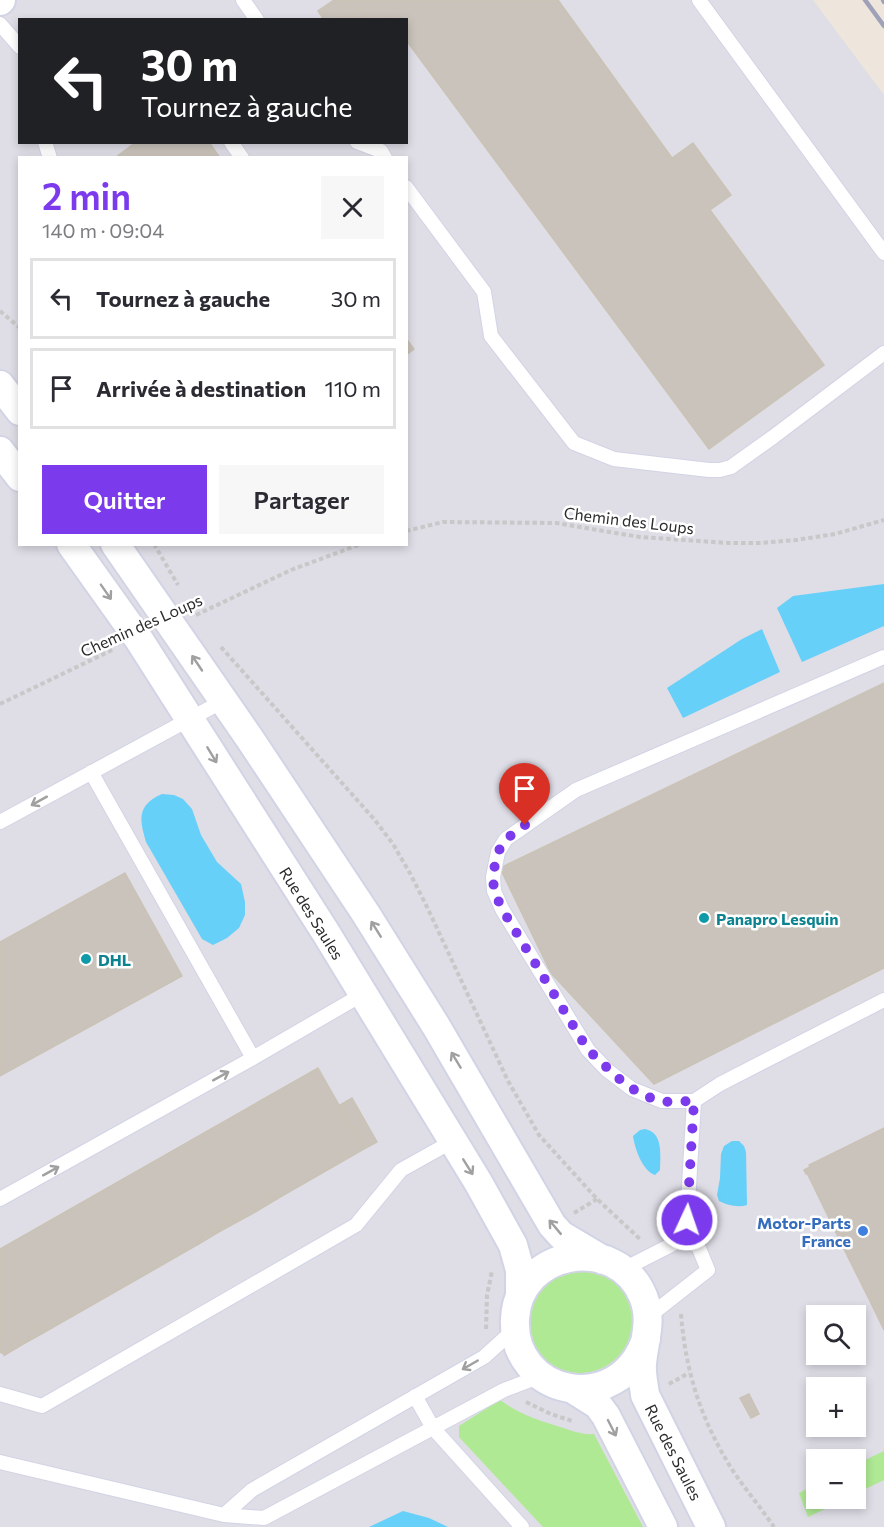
<!DOCTYPE html>
<html lang="fr">
<head>
<meta charset="utf-8">
<style>
  body { margin:0; font-family:Commissioner,sans-serif; background:#f7f7f7; color:#2b2b33; height:100vh; display:flex; flex-direction:column; font-size:22px; white-space:nowrap }
  * { box-sizing:border-box; margin:0 }
  p { font-size:20px; color:#7c7c81 }
  .icon { flex:none; width:33px; height:33px; fill:none; stroke:currentColor; stroke-width:2; stroke-linecap:round; stroke-linejoin:round }
  .map { position:relative; flex:1; overflow:hidden }
  .sheet { position:absolute; left:18px; top:156px; width:390px; height:390px; display:flex; flex-direction:column; background:#fff; border-radius:0px; box-shadow:0 3px 9px #0003 }
  .sheet>* { flex:none }
  .guide { position:absolute; left:18px; top:18px; width:390px; height:126px; border-radius:0px; box-shadow:0 3px 9px #0003; background:#202124; color:#fff; overflow:hidden }
  .fabs { position:absolute; left:806px; top:1305px; display:grid; gap:12px }
  .fabs a { display:grid; place-items:center; width:60px; height:60px; border-radius:0px; background:#fff; box-shadow:0 3px 9px #0003; font-size:30px }
  .pin { position:absolute; display:grid; place-items:center; width:51px; height:51px; color:#fff; margin:-62px -26px; border-radius:50% 50% 50% 0; rotate:-45deg; box-shadow:0 0 6px #0007 }
  .pin .icon { rotate:45deg }
  .me { position:absolute; width:66px; margin:-33px; rotate:3deg; stroke-linejoin:round; filter:drop-shadow(0 0 4px #0008) }
  .turn { display:flex; align-items:center; gap:21px; height:126px; padding:0 24px; font-size:27px }
  .turn .icon { width:78px; height:78px; stroke-width:2.5 }
  .turn b { display:block; font-size:42px; line-height:51px }
  .round { display:grid; place-items:center; flex:none; width:63px; height:63px; border-radius:0px; background:#f7f7f7 }
  .overview { display:flex; align-items:center; justify-content:space-between; height:102px; padding:0 24px }
  h1 { font-size:36px; font-weight:600; line-height:45px; color:#7c3aed }
  .button { display:flex; gap:12px; margin-top:auto; padding:12px 24px }
  .button a { flex:1; height:69px; border-radius:0px; background:#7c3aed; color:#fff; font-size:24px; font-weight:600; line-height:69px; text-align:center }
  .button a+a { background:#f7f7f7; color:#2b2b33 }
  ul { padding:0; list-style:none }
  li { display:flex; align-items:center; gap:18px; height:81px; margin:0 12px 9px; padding:0 12px; border:3px solid #e1e1e2; border-radius:0px }
  li div { flex:1 }
  li b { display:block; font-size:22px }
  li em { font-style:normal }
  .map>svg:first-child { display:block }
</style>
</head>
<body>
<div class="map">
<svg width="884" height="1527" viewBox="0 0 884 1527">
  <rect width="100%" height="100%" fill="#eee6dc"/>
  <path fill="#dfdde6" fill-rule="evenodd" d="M0 0H813L884 95V1527H0ZM20 20H406V142H20ZM20 158H406V544H20ZM816 1316H855V1354H816ZM816 1388H855V1426H816ZM816 1460H855V1498H816Z"/>
  <path fill="#afe994" d="M528 1321a52 52 0 1 1 104 0a52 52 0 1 1-104 0Z
    M500 1400C519 1414 535 1419 557 1426 571 1430 580 1435 594 1434L643 1527H543L459 1437V1426Z
    M884 1451V1480L855 1494V1465Z
    M816 1484V1498L846 1499 808 1517 799 1493Z"/>
  <path fill="#66d0f9" d="M884 584V626L802 662 777 608 793 596Z
    M762 629 780 672 683 718 667 688 742 639Z
    M162 794 174 795 183 799 192 809 201 835 217 862 241 884 245 902V915L239 928 227 938 213 945 202 939 146 842C139 819 137 805 162 794Z
    M645 1129C664 1133 660 1156 660 1170L655 1175C642 1170 635 1149 633 1136L640 1130Z
    M732 1141H739L744 1146 746 1152 747 1205C738 1208 727 1205 719 1201L717 1195 720 1178 721 1154 724 1146Z
    M403 1511 429 1518 448 1527H369Z"/>
  <path fill="#c9c3bb" stroke="#cac3b5" stroke-width="1.5" d="M334 0H344L345 2 338 7 347 19 361 9 369 20H324L318 11Z
    M344 0H558L672 158 693 143 731 195 710 210 824 365 709 449 406 40V20H391L389 17 385 20H369L361 9 347 19 338 7 345 2Z
    M136 142H209L220 158H115Z
    M408 341 414 349 406 355V342Z
    M884 683V968L654 1084 551 973 500 868Z
    M125 873 182 976 0 1076V942Z
    M318 1068 364 1149 277 1199 267 1193 257 1211 247 1205 237 1222 227 1216 217 1233 207 1228 197 1245 45 1332 35 1326 25 1343 15 1337 5 1355 0 1352V1249Z
    M352 1098 377 1142 364 1149 340 1105Z
    M884 1128V1317L873 1295 868 1297 842 1245 847 1242 835 1218 830 1220 807 1173 806 1174 804 1170 810 1167 809 1165Z
    M267 1193 277 1199 257 1211Z
    M247 1205 257 1211 237 1222Z
    M227 1216 237 1222 217 1233Z
    M835 1218 847 1242 842 1245 830 1220Z
    M207 1228 217 1233 197 1245Z
    M873 1295 884 1317V1330L868 1297Z
    M35 1326 45 1332 25 1343Z
    M15 1337 25 1343 5 1355Z
    M749 1394 759 1414 751 1418 740 1398Z"/>
  <g fill="none" stroke-linecap="round" stroke-linejoin="round">
    <g stroke="#d1d4e5" stroke-width="16">
      <path id="lane" d="M243 0 257 20
        M699 0 884 253
        M0 24 20 47
        M45 142 50 158
        M231 142 242 158
        M357 142 381 151 385 158
        M406 187 484 292 491 336 574 443 614 459 709 470H720L731 467 773 437 884 353
        M884 657 576 790 506 839 498 852 493 877 494 891 502 909 588 1050 607 1070 632 1089 662 1101H694L720 1084 884 1000
        M91 772 253 1058
        M0 822 223 701
        M0 1199 253 1058 363 994
        M622 1270 673 1244 687 1220 694 1101
        M648 1317 708 1270 687 1220
        M0 1394 42 1406 356 1225 401 1170 453 1141
        M415 1396 433 1428 522 1527
        M0 1462 224 1515 252 1490 484 1357 515 1329
        M224 1515 264 1518 504 1390 541 1376"/>
    </g>
    <g stroke="#d1d4e5" stroke-width="32">
      <path id="street" d="M0 1 1 0
        M0 385 20 411
        M0 451 20 477
        M71 544 138 638 326 933 478 1182 513 1245 520 1270V1296
        M115 544 250 739 366 914 436 1026 552 1225 561 1235 603 1260
        M646 1339C619 1419 511 1396 515 1319 518 1250 616 1232 643 1296 653 1321 644 1339 642 1364 641 1374 644 1385 645 1395L711 1527
        M571 1388 598 1405 606 1416 663 1527"/>
    </g>
    <path stroke="#c8c8c8" stroke-width="4" stroke-dasharray="4.5 3" stroke-linecap="butt" d="M0 311 20 328
      M406 531 443 522 556 523 640 537 728 543H759L796 540 835 534 884 520
      M154 544 178 585
      M196 615 291 570 361 544
      M221 647 374 819 393 844 411 875 428 909 508 1081 539 1135 597 1199 641 1240
      M0 704 114 649
      M574 1213 597 1199
      M681 1314C686 1374 701 1420 733 1471 746 1490 761 1508 774 1527
      M486 1329 487 1295 492 1271
      M669 1384 689 1373
      M526 1402 551 1414 572 1421"/>
    <use href="#lane" stroke="#fff" stroke-width="14"/>
    <use href="#street" stroke="#fff" stroke-width="28"/>
    <path stroke="#9ea1b7" stroke-width="4.5" d="M865 0 884 26
      M883 0 884 2"/>
  </g>
  <defs><path id="oneway-shaft" d="M-6 0H5M1.5-3L5.5 0L1.5 3" fill="none" stroke-width="1.6" stroke-linecap="round" stroke-linejoin="round" transform="scale(1.5)"/></defs>
  <g stroke="#a0a0a0">
    <use href="#oneway-shaft" transform="translate(106 592) rotate(55)"/>
    <use href="#oneway-shaft" transform="translate(197 663) rotate(-124)"/>
    <use href="#oneway-shaft" transform="translate(212 755) rotate(59)"/>
    <use href="#oneway-shaft" transform="translate(39 801) rotate(151)"/>
    <use href="#oneway-shaft" transform="translate(376 929) rotate(-122)"/>
    <use href="#oneway-shaft" transform="translate(456 1060) rotate(-121)"/>
    <use href="#oneway-shaft" transform="translate(221 1076) rotate(-29)"/>
    <use href="#oneway-shaft" transform="translate(468 1167) rotate(58)"/>
    <use href="#oneway-shaft" transform="translate(51 1171) rotate(-29)"/>
    <use href="#oneway-shaft" transform="translate(555 1227) rotate(-130)"/>
    <use href="#oneway-shaft" transform="translate(470 1365) rotate(150)"/>
    <use href="#oneway-shaft" transform="translate(612 1428) rotate(63)"/>
  </g>
  <g fill="none" stroke-linecap="round" stroke-linejoin="round">
    <path stroke="#7c3aed" stroke-width="10" stroke-dasharray="0 18" d="M525 825 506 839 498 852 495 864 493 877 494 891 502 909 588 1050C612 1071 628 1093 661 1101 671 1103 683 1101 694 1101L687 1220"/>
  </g>
  <g fill="#0f9aa8" stroke="#fff" stroke-width="2">
    <circle cx="704" cy="918" r="6"/>
    <circle cx="86" cy="959" r="6"/>
  </g>
  <circle fill="#3f7fe0" stroke="#fff" stroke-width="2" cx="863" cy="1231" r="6"/>
  <g text-anchor="middle" dominant-baseline="central" stroke-width="5" stroke-linejoin="round" paint-order="stroke">
    <g font-size="16" fill="#2b2b2b" stroke="#fff">
      <text transform="translate(629 520) rotate(7)">Chemin des Loups</text>
      <text transform="translate(141 625) rotate(-24)">Chemin des Loups</text>
      <text transform="translate(312 913) rotate(58)">Rue des Saules</text>
      <text transform="translate(674 1452) rotate(63)">Rue des Saules</text>
    </g>
    <g font-size="16" font-weight="bold" fill="#0d838f" stroke="#fff" text-anchor="start">
      <text x="716" y="918">Panapro Lesquin</text>
      <text x="98" y="959">DHL</text>
    </g>
    <g font-size="16" font-weight="bold" fill="#366cbe" stroke="#fff" text-anchor="end">
      <text x="851" y="1222">Motor-Parts<tspan x="851" dy="18">France</tspan></text>
    </g>
  </g>
</svg>
<div class="fabs">
<a><svg class="icon" aria-label="search" viewBox="0 0 24 24"><circle cx="10" cy="10" r="6"/><path d="M15 15l6 6"/></svg></a>
<a>+</a>
<a>−</a>
</div>
<div class="pin" style="left:525px;top:825px;background:#d93025"><svg class="icon" aria-label="arrive" viewBox="0 0 24 24"><path d="M6 21V4h12l-3 4 3 4H6"/></svg></div>
<svg class="me" style="left:687px;top:1220px" viewBox="-20 -20 40 40"><circle r="17" fill="#7c3aed" stroke="#fff" stroke-width="3"/><path d="M0-11L8 9 0 5-8 9z" fill="#fff"/></svg>
<div class="guide">
<div class="turn"><svg class="icon" aria-label="left" viewBox="0 0 24 24"><path d="M17 20v-9H6M10 6l-5 5 5 5"/></svg><div><b>30 m</b>Tournez à gauche</div></div>
</div>
<section class="sheet">
<div class="overview"><div><h1>2 min</h1><p>140 m · 09:04</p></div><a class="round"><svg class="icon" aria-label="close" viewBox="0 0 24 24"><path d="M6 6l12 12M18 6L6 18"/></svg></a></div>
<ul>
<li><svg class="icon" aria-label="left" viewBox="0 0 24 24"><path d="M17 20v-9H6M10 6l-5 5 5 5"/></svg><div><b>Tournez à gauche</b></div><em>30 m</em></li>
<li><svg class="icon" aria-label="arrive" viewBox="0 0 24 24"><path d="M6 21V4h12l-3 4 3 4H6"/></svg><div><b>Arrivée à destination</b></div><em>110 m</em></li>
</ul>
<div class="button"><a>Quitter</a><a>Partager</a></div>
</section>
</div>
</body>
</html>
